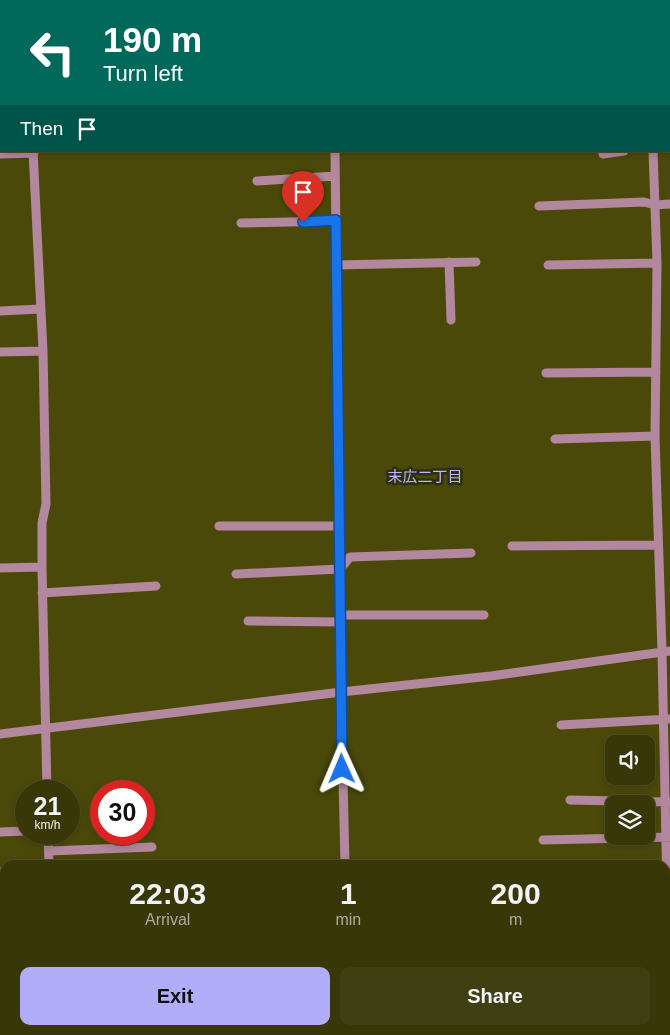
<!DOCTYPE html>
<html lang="en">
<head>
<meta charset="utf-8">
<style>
  body { margin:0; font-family:Helvetica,"Noto Sans JP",sans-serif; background:#3f3f12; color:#f1f3f6; height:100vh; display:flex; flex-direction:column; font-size:19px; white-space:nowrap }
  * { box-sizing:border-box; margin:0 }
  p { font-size:16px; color:#abac9c }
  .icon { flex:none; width:28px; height:28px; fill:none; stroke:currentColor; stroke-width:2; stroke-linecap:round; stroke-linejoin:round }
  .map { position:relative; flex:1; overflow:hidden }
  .side { position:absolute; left:0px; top:860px; width:670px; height:175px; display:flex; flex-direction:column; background:#383708; border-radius:15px 15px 0 0; box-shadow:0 2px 8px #0003,0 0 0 1px #525129 }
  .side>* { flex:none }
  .banner { position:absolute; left:0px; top:0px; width:670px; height:152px; box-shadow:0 2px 8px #0003,0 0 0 1px #525129; background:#00695c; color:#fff; overflow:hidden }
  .fabs { position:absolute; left:605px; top:735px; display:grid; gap:10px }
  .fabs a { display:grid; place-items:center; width:50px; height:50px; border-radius:10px; background:#383708; box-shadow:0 2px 8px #0003,0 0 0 1px #525129; font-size:25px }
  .speed { position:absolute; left:15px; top:780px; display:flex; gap:10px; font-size:25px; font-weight:700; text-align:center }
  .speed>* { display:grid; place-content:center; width:65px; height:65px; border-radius:50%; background:#383708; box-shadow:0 2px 8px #0003,0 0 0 1px #525129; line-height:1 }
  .speed small { font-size:12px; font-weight:400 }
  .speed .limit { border:8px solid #d22; background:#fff; color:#111 }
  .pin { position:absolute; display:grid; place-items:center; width:42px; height:42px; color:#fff; margin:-51px -21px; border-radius:50% 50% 50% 0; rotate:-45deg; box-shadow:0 0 5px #0007 }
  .pin .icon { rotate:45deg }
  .me { position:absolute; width:55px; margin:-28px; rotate:359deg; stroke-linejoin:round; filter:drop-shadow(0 0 4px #0008) }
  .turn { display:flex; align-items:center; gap:18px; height:105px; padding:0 20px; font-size:22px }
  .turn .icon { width:65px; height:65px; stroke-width:2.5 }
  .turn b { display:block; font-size:35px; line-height:42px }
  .then { display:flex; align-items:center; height:48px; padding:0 20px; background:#0003; gap:10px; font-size:19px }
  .eta { display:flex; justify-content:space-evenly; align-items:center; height:85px; text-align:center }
  .eta b { font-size:30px; font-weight:700; line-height:35px }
  .cta { display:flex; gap:10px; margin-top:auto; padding:10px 20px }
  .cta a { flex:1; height:58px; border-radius:10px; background:#b2adf9; color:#111; font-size:20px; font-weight:700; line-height:58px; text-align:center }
  .cta a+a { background:#3f3f12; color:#f1f3f6 }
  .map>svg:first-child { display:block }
</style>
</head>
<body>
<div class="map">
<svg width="670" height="1035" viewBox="0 0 670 1035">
  <rect width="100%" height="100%" fill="#4b490a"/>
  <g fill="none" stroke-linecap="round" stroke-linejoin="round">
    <path stroke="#b3879d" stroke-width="9" d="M31 0V1
      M332 0V1
      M648 0V1
      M669 74H670
      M0 89H1
      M669 147H670
      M33 151 43 351 46 504 42 523V567L47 791
      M335 151 341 692 345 865
      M653 151 657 263 655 436 662 651 670 1035
      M0 154 34 153
      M603 154 624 151
      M257 181 335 176
      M539 206 644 202 655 205 670 204
      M241 223 336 221
      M449 262 451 320
      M336 265 476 262
      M548 265 657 263
      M0 311 40 309
      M0 352 43 351
      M546 373 656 372
      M555 439 655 436
      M219 526H339
      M512 546 658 545
      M0 568 42 567
      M236 574 340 569 350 557 471 553
      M42 593 156 586
      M340 615H484
      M248 621 340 622
      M561 725 670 719
      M0 734 341 692 491 676 670 651
      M570 800 670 802
      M0 832 26 831
      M48 834 49 865
      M543 840 670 837
      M49 851 152 847
      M0 872H5
      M0 1012H5
      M53 1030 54 1035
      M349 1030V1035"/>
  </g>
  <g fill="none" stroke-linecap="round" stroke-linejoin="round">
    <g stroke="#114b97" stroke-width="12">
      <path id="route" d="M303 222 336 220 342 769"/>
    </g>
    <use href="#route" stroke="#1a73e8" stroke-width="9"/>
  </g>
  <g text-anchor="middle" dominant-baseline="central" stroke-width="5" stroke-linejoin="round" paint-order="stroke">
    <g font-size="15" fill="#bcb8ff" stroke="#2f2e0e">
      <text x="425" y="476">末広二丁目</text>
    </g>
  </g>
</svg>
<div class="fabs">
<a><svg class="icon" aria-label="sound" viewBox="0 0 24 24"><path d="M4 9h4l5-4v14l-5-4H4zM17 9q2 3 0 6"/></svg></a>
<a><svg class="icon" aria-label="layers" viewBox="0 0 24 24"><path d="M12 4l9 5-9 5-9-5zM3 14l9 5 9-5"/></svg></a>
</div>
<div class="speed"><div>21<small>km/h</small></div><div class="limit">30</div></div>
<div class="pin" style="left:303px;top:222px;background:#d93025"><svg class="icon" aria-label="arrive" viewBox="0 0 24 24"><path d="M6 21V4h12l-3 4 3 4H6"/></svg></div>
<svg class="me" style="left:342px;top:769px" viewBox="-20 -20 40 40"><path d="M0-17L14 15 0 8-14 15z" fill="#1a73e8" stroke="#fff" stroke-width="4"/></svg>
<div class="banner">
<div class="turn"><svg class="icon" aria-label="left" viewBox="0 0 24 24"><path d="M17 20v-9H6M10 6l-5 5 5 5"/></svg><div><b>190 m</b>Turn left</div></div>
<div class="then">Then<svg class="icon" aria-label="arrive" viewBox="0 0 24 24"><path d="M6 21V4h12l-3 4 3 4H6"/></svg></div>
</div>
<section class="side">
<div class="eta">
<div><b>22:03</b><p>Arrival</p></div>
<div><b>1</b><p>min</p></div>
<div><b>200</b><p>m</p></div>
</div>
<div class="cta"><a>Exit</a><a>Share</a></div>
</section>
</div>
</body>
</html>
